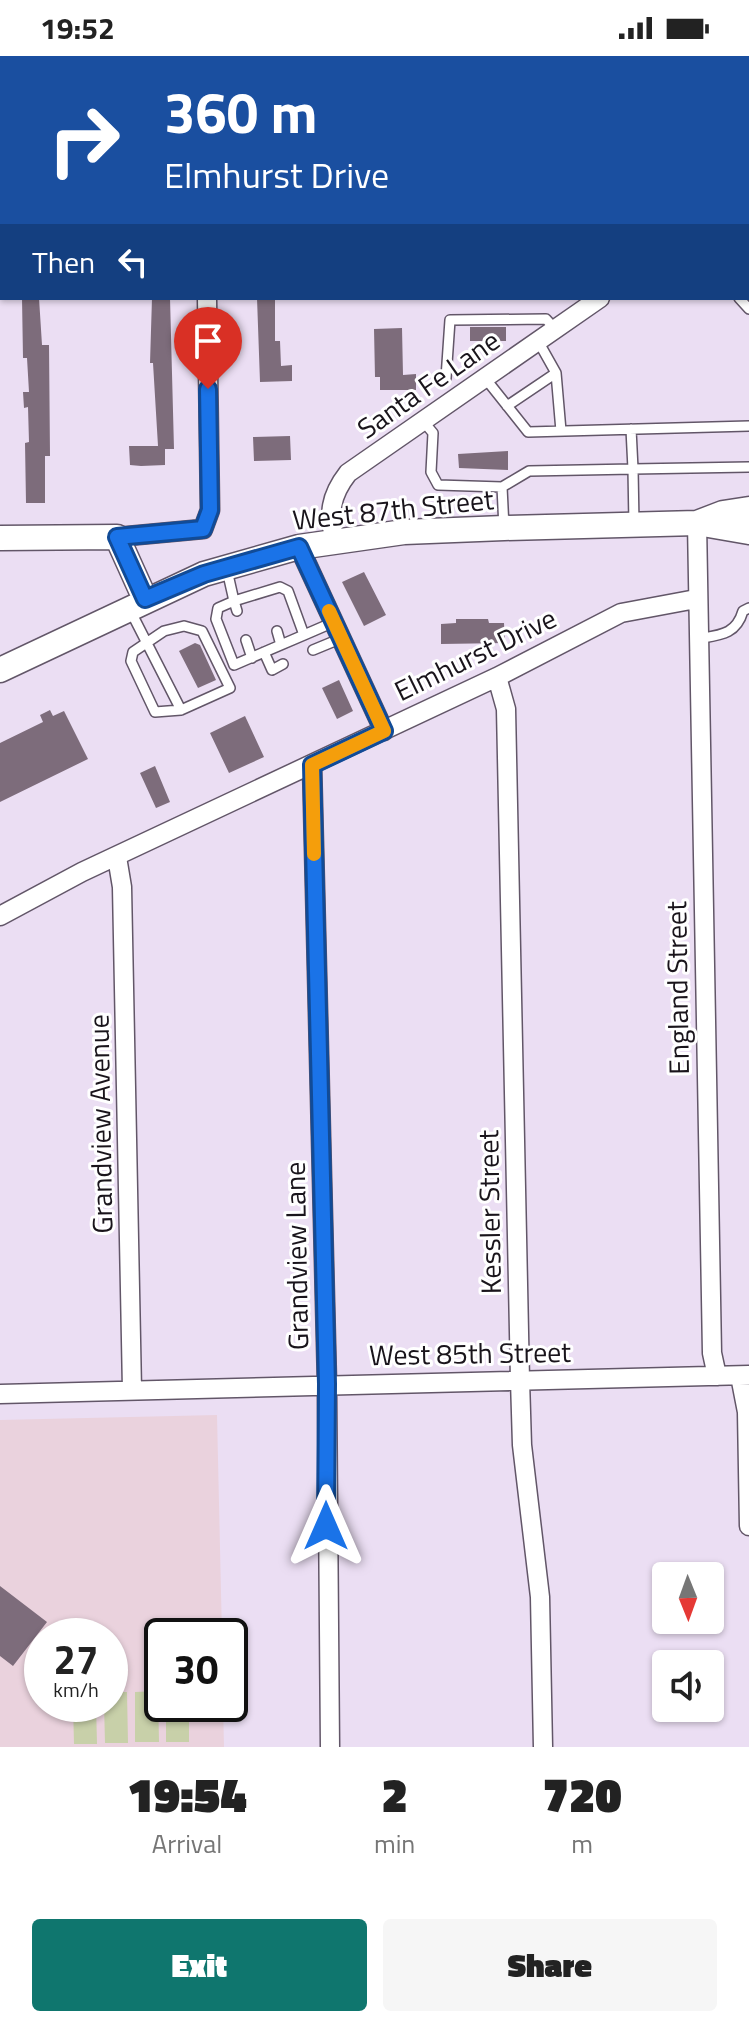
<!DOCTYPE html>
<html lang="en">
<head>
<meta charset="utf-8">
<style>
  body { margin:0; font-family:"Titillium Web",sans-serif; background:#f6f6f6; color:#222; height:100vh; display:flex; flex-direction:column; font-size:30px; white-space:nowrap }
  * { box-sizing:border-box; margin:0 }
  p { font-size:26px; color:#767676 }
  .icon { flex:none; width:44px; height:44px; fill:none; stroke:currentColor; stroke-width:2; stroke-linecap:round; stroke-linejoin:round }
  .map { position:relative; height:1691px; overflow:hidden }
  .sheet { display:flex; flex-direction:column; background:#fff; flex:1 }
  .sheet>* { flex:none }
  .banner { position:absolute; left:0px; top:0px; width:750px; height:244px; box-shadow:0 2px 6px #0004; background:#1a4fa0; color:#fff; overflow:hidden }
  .needle { width:52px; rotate:179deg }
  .controls { position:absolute; left:652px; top:1506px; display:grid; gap:16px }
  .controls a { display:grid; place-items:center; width:72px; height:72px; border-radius:8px; background:#fff; box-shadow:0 2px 6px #0004; font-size:40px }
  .speed { position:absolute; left:24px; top:1562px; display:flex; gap:16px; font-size:40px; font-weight:700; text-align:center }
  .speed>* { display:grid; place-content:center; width:104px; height:104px; border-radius:50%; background:#fff; box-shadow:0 2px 6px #0004; line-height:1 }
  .speed small { font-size:20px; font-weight:400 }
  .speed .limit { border:4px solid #111; border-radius:12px; background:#fff; color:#111 }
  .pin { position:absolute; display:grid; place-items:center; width:68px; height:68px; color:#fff; margin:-82px -34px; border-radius:50% 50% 50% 0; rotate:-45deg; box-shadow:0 0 8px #0007 }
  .pin .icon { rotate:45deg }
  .me { position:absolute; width:88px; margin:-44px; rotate:0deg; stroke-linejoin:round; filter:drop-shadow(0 0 6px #0008) }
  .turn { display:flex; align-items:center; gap:28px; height:168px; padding:0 32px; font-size:36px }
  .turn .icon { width:104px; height:104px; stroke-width:2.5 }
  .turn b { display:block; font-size:56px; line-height:68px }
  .then { display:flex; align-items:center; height:76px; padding:0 32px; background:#0003; gap:16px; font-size:30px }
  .eta { display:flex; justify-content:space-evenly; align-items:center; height:136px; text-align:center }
  .eta b { font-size:48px; font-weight:800; line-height:56px }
  .cta { display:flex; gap:16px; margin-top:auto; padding:16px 32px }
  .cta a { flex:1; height:92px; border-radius:8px; background:#0f766e; color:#fff; font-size:32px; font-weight:800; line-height:92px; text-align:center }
  .cta a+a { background:#f6f6f6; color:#222 }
  .status { display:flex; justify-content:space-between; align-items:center; height:56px; padding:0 40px; background:#fff; direction:ltr }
  .status svg { height:22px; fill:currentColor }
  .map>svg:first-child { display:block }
</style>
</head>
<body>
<div class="status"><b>19:52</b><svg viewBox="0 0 49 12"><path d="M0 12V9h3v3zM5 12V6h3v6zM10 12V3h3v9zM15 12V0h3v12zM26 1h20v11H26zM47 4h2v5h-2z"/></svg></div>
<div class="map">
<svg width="749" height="1691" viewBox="0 0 749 1691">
  <rect width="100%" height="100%" fill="#ebdef3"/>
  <path fill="#ead2dd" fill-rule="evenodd" d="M217 1359 222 1580H162V1648H223L224 1691H0V1364ZM42 1580H110V1648H42Z"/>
  <path fill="#c8d0a9" d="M158 1635 159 1686H135V1636Z
    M110 1636H127L128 1687H105L104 1648H110Z
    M73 1648H96L97 1688H74Z
    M166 1648H189V1686H166Z"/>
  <path fill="#7d6c7b" d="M22 242H39L42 289H49L50 400H45V447H26L25 387 29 386 28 351 24 352 23 336H29L27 302H23Z
    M152 242H170L174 393H165V409L141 410 130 409 129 390H158L153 307H150Z
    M257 242H275V285H280L281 310 292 309V325L260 326Z
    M470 271H506V285H470Z
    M402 272 403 319 416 318V334H380V321H375L374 273Z
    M290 380 291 404 254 405 253 381Z
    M508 395V414L459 412 458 398Z
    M364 516 386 559 364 570 342 526Z
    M456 563H488L489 567H504L505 587 441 588V568L456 567Z
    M195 587 200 589 216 624 198 632 179 595Z
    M339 624 353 655 337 663 322 632Z
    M50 654 53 660 64 655 88 703 0 746V687L43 666 40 659Z
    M245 660 264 701 229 717 210 677Z
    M155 710 170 746 156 752 140 717Z
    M0 1530 47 1566 13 1610 0 1600Z"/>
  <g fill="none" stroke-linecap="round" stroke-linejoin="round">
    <g stroke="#625668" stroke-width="12">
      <path id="lane" d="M739 242 749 253
        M538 285 556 317 561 375
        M446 322 450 264 546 263 555 273
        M485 322 528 376 749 370
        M507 350 556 317
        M423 365 433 377 431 416 438 429 502 431
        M634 468 633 413 749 411
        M504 472 502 431 529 415 633 413 631 373
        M227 514 234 545 280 531 288 535 304 579 334 566
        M130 554 181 654
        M237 555 234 545 218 552 216 563 234 609 304 579
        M184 570 202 575 230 632 181 654 155 656 131 605 133 596 164 575Z
        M277 575 281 589
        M697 583C720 579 736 579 743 555L749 552
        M246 584 252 602
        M313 594 342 582
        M264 596 272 614 283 608"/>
    </g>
    <g stroke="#625668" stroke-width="21">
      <path id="street" d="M202 0V2
        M512 0V2
        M629 0V2
        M748 140 749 139
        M748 225H749
        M697 467 712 1297 717 1320
        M117 481 203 473 210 454 207 242
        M335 486C328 458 330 440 348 417L600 242
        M299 491 384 675
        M497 621 506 653 520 1324 522 1389 540 1541 543 1691
        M312 709 327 1328 330 1691
        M117 801 122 831 132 1334
        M0 860 82 816 497 621 621 557 696 543
        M740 1320 747 1356 749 1470
        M0 1338 749 1319"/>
    </g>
    <g stroke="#625668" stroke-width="27">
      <path id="secondary" d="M697 467 723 457 749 453
        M0 482 117 481 145 543
        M0 614 204 518 299 491 404 476 504 472 697 467 749 476"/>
    </g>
    <use href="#lane" stroke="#fff" stroke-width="9"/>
    <use href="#street" stroke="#fff" stroke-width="18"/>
    <use href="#secondary" stroke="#fff" stroke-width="24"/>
  </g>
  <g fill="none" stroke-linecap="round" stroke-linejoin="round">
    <g stroke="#114b97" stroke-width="20">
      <path id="route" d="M208 333 210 454 203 473 117 481 145 543 204 518 299 491 384 675 312 709 327 1328 326 1470"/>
    </g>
    <use href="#route" stroke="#1a73e8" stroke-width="14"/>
    <path stroke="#f59e0b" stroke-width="14" d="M314 798 312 709 384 675 329 555"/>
  </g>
  <g text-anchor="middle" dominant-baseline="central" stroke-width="6" stroke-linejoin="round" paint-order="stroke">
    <g font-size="28" fill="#19141b" stroke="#fff">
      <text transform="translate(428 328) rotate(-35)">Santa Fe Lane</text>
      <text transform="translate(393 453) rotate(-6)">West 87th Street</text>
      <text transform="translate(475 598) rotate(-26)">Elmhurst Drive</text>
      <text transform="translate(677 932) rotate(-91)">England Street</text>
      <text transform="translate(100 1068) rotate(-91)">Grandview Avenue</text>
      <text transform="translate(489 1156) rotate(-91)">Kessler Street</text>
      <text transform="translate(296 1200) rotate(-91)">Grandview Lane</text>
      <text transform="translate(470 1297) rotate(-1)">West 85th Street</text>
    </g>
  </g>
</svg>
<div class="controls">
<a><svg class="needle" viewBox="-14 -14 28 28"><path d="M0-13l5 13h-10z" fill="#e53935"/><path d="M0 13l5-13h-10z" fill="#767676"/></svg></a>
<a><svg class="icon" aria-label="sound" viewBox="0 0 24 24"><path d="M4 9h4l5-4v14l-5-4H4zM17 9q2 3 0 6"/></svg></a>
</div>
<div class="speed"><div>27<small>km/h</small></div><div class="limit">30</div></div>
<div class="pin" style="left:208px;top:333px;background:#d93025"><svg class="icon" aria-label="arrive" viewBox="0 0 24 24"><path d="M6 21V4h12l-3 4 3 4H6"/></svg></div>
<svg class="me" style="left:326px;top:1470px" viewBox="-20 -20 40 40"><path d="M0-17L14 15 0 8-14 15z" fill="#1a73e8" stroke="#fff" stroke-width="4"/></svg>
<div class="banner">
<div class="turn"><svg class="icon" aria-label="right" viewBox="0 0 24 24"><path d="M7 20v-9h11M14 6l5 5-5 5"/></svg><div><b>360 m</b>Elmhurst Drive</div></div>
<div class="then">Then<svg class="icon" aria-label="left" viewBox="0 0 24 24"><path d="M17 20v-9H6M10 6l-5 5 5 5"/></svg></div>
</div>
</div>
<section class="sheet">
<div class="eta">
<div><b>19:54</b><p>Arrival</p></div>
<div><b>2</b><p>min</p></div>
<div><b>720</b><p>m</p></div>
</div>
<div class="cta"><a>Exit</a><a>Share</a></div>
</section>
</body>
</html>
